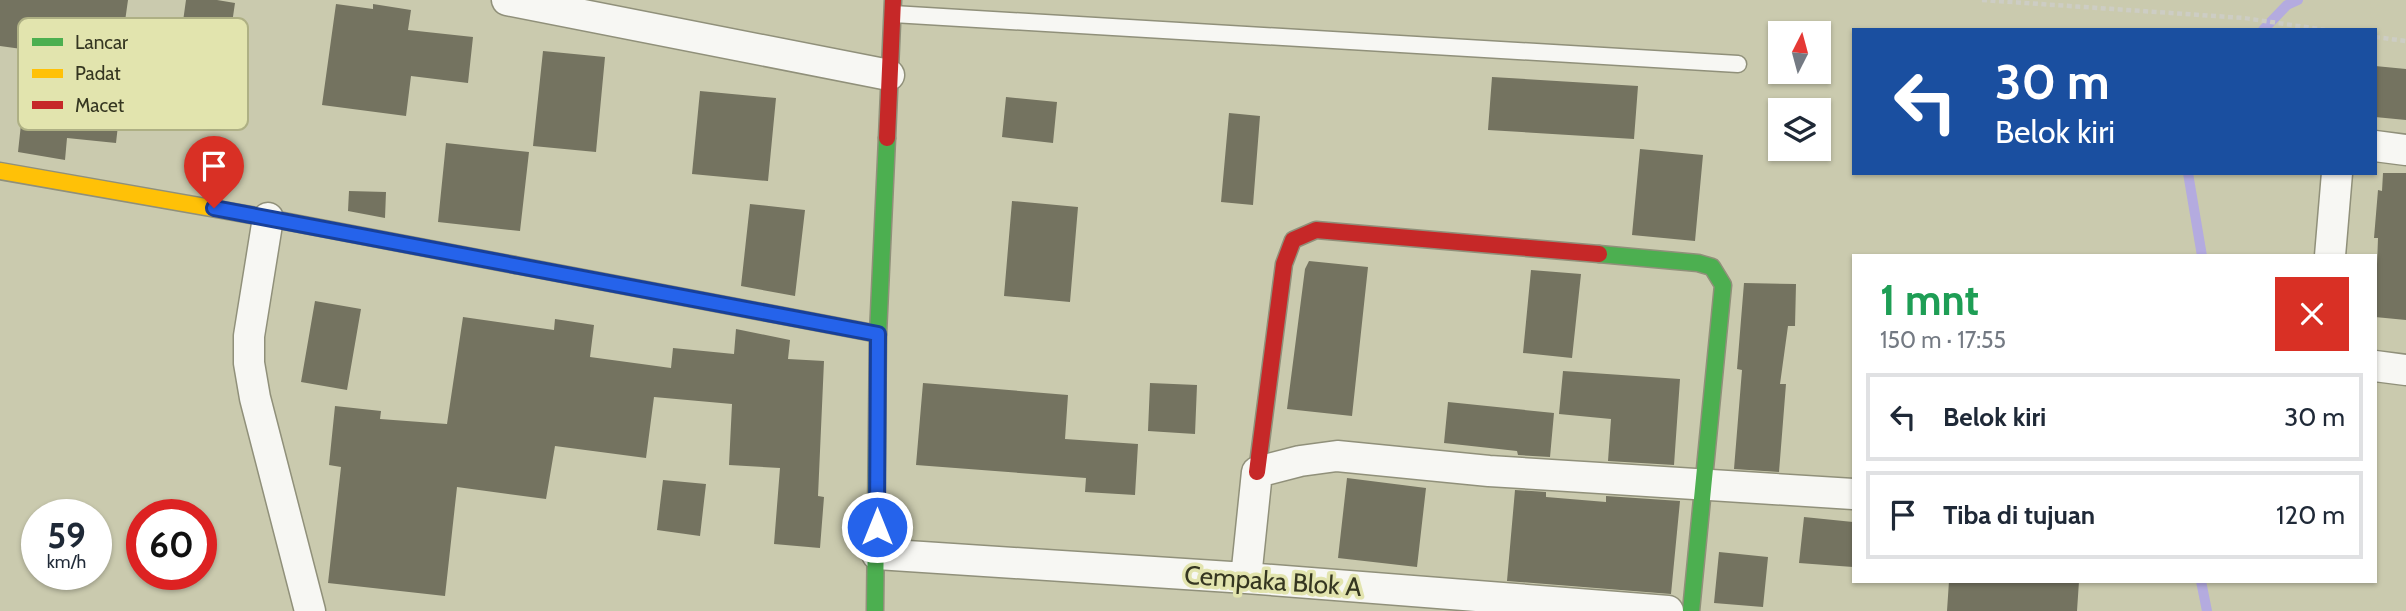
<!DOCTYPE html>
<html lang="id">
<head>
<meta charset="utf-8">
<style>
  body { margin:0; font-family:Cabin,sans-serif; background:#f6f6f7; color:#1f2937; height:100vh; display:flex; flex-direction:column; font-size:26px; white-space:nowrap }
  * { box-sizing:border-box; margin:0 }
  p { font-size:23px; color:#747a83 }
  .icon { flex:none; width:38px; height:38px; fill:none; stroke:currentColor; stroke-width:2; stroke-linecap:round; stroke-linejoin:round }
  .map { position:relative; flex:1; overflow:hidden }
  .sheet { position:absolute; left:1852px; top:254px; width:525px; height:329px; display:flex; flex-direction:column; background:#fff; border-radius:0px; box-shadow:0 2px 5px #0004 }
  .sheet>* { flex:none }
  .hud { position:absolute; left:1852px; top:28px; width:525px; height:147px; border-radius:0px; box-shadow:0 2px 5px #0004; background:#1a4fa0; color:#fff; overflow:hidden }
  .needle { width:46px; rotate:6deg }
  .buttons { position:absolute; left:1768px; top:21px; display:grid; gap:14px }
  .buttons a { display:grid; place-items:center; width:63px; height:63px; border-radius:0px; background:#fff; box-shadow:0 2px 5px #0004; font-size:35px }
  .speed { position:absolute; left:21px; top:499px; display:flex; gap:14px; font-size:35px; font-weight:700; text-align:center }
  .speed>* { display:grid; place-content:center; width:91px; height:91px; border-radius:50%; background:#fff; box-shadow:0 2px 5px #0004; line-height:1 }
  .speed small { font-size:18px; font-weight:400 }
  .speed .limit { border:10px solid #d22; background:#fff; color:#111 }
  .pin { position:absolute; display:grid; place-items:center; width:60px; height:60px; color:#fff; margin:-72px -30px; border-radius:50% 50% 50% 0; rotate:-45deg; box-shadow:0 0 7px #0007 }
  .pin .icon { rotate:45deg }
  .me { position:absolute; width:77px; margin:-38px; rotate:0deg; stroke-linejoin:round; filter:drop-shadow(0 0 5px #0008) }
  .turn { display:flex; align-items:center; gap:24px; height:147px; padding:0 28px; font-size:32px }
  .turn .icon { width:91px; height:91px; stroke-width:2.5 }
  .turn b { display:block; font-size:49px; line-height:60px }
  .round { display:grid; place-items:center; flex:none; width:74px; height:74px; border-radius:0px; background:#f6f6f7 }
  .summary { display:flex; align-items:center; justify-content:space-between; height:119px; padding:0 28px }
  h1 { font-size:42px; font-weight:700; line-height:52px; color:#1e9e55 }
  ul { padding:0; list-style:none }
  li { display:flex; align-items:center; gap:21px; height:88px; margin:0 14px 10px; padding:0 14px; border:4px solid #e0e1e3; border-radius:0px }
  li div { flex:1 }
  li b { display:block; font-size:26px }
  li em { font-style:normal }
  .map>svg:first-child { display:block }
</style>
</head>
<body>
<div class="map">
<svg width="2406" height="611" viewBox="0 0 2406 611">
  <rect width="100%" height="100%" fill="#cacaae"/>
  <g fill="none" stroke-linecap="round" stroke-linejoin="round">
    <path stroke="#b4abdf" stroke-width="10" d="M2263 30 2287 5 2298 0
      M2188 173 2202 256
      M2201 581 2207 611"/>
  </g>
  <path fill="#747360" d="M0 0H128L118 71 124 72 116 143 67 138 65 160 18 152 29 50 0 46Z
    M186 0H217L235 3 224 78 176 71Z
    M336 4 373 9V4L411 10 408 30 473 37 468 83 411 76 406 116 322 105Z
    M543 51 605 57 596 152 533 146Z
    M2375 66 2406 69V120L2375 117Z
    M1492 77 1638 86 1634 139 1488 130Z
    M700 91 776 98 768 181 692 174Z
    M1006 97 1057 102 1053 143 1002 137Z
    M1229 113 1260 116 1253 205 1221 202Z
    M446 143 529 152 520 231 438 222Z
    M1640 149 1703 155 1695 241 1632 235Z
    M2383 173H2406V320L2375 317 2378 238H2374L2378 190 2382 191Z
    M349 191 386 192 385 218 348 211Z
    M1012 201 1078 207 1070 302 1004 296Z
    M750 204 805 210 795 296 741 286Z
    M1309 261 1368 267 1352 416 1287 409 1305 269Z
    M1531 270 1581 274 1572 358 1523 353Z
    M1744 283 1796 284 1795 326H1788L1780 384H1786L1779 472 1734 469 1742 370 1737 369Z
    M315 301 361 309 347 390 301 382Z
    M463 317 554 330 555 319 594 325 590 357 671 368 673 348 734 354 736 329 790 340 788 359 824 361 818 496 824 497 820 548 774 544 780 468 729 465 732 404 654 397 646 458 555 446 546 499 457 487 445 596 328 583 341 467 329 465 335 406 381 411 380 419 447 424Z
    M1563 371 1680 379 1674 465 1608 461 1611 419 1559 414Z
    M923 383 1068 395 1065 439 1138 444 1135 495 1085 492 1086 478 916 465Z
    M1150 383 1197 385 1195 434 1148 431Z
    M1448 402 1554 413 1550 457 1518 455 1517 451 1444 443Z
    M1347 478 1426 488 1417 567 1338 558Z
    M663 480 706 484 700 536 657 530Z
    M1515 490 1546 492V497L1606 502V496L1680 501 1671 594 1507 581Z
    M1804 517 1853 522V567L1799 563Z
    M1719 552 1768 557 1763 607 1714 603Z
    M1949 581H2079L2077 611H1947Z"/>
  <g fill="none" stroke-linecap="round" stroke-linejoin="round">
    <g stroke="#90907a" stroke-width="19">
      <path id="lane" d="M893 14 1738 64"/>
    </g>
    <g stroke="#90907a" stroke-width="33">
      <path id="street" d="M507 0 889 75
        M2375 146 2406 150
        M268 218 249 336V363L255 398 310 611
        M2330 256 2337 173
        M2375 366 2406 370
        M877 554 1246 578 1668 611
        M1246 578 1257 472 1300 461 1337 456 1489 471 1853 494"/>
    </g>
    <g stroke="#90907a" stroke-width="19">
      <path id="fast" d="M1599 254 1698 263 1712 267 1723 285 1691 611
        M875 611 878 334 887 138"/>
    </g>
    <g stroke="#90907a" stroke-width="19">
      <path id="slow" d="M0 171 268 218 515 265"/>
    </g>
    <g stroke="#90907a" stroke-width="19">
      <path id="jam" d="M887 138 893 0
        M515 265 878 334
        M1257 472 1284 264 1293 240 1316 230 1599 254"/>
    </g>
    <path stroke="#cdcdc4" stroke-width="4.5" stroke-dasharray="5 3.5" stroke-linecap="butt" d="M1982 0 2244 18 2325 30
      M2375 37 2406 41"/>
    <use href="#lane" stroke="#f7f7f3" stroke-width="16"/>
    <use href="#street" stroke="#f7f7f3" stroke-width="30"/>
    <use href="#fast" stroke="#4caf50" stroke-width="16"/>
    <use href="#slow" stroke="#ffc107" stroke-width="16"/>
    <use href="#jam" stroke="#c62828" stroke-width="16"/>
  </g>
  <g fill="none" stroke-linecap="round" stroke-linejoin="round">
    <g stroke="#184099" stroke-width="18">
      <path id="route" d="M214 208 878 334 877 527"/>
    </g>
    <use href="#route" stroke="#2563eb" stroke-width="12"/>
  </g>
  <g text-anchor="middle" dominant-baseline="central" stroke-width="7" stroke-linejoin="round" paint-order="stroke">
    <g font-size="26" fill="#353621" stroke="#e2e4ae">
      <text transform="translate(1273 581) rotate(4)">Cempaka Blok A</text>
    </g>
  </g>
  <rect x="18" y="18" width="230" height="112" rx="10" fill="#e2e4ae" stroke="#aeb084" stroke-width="2"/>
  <rect x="32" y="38" width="31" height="8" fill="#4caf50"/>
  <rect x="32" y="69" width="31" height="9" fill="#ffc107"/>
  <rect x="32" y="101" width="31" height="8" fill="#c62828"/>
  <g font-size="19" fill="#353621">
    <text x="75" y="49">Lancar</text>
    <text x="75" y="80">Padat</text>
    <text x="75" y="112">Macet</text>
  </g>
</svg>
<div class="buttons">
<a><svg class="needle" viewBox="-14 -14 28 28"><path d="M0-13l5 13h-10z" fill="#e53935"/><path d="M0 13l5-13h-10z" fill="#747a83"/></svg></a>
<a><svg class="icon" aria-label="layers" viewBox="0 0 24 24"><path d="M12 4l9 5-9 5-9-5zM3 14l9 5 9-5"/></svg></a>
</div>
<div class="speed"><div>59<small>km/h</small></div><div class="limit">60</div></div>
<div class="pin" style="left:214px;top:208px;background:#d93025"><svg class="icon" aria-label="arrive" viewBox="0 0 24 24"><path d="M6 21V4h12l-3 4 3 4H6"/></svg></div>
<svg class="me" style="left:877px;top:527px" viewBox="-20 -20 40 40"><circle r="17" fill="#2563eb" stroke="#fff" stroke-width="3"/><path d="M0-11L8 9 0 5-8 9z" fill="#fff"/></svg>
<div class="hud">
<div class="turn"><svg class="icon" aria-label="left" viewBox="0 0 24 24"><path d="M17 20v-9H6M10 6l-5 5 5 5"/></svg><div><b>30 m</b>Belok kiri</div></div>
</div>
<section class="sheet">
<div class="summary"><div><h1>1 mnt</h1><p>150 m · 17:55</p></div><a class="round" style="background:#d93025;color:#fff"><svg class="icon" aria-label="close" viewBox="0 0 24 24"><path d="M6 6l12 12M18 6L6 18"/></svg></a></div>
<ul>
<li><svg class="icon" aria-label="left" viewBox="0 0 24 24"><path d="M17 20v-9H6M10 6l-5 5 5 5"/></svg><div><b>Belok kiri</b></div><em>30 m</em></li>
<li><svg class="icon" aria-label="arrive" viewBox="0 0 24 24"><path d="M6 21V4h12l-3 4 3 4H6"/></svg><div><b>Tiba di tujuan</b></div><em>120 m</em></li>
</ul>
</section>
</div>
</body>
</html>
